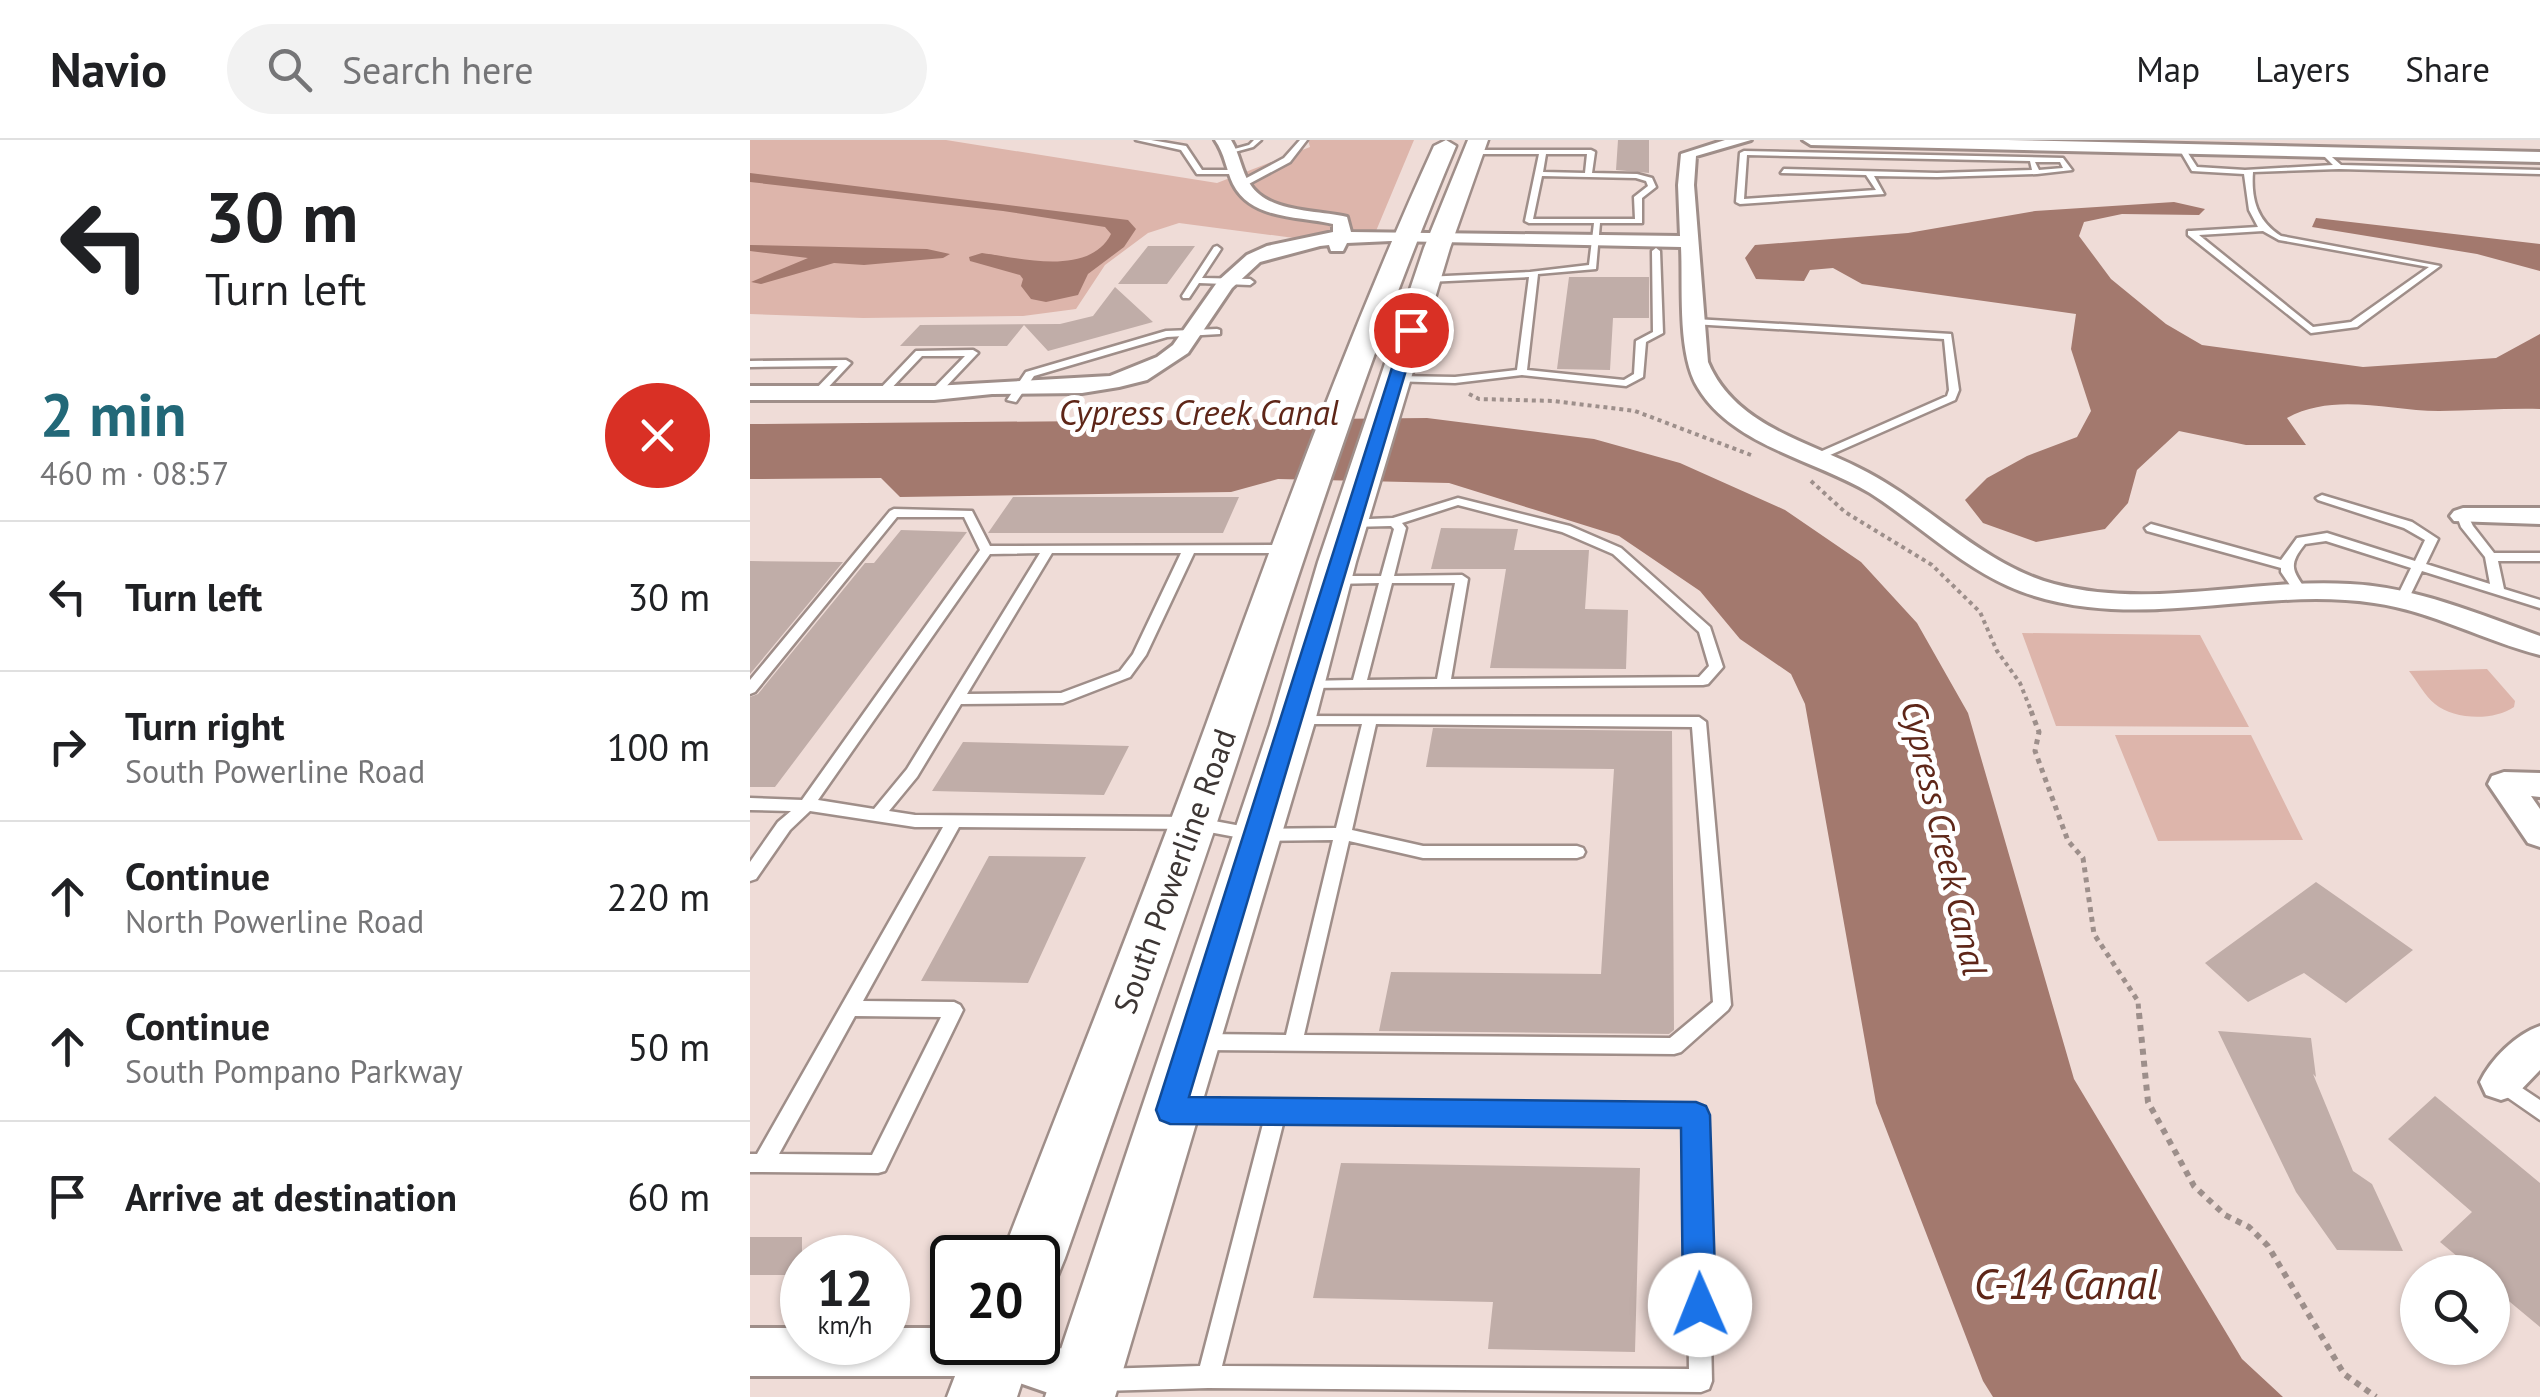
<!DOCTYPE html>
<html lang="en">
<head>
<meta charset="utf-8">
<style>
  body { margin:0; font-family:"PT Sans",sans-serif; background:#f2f2f2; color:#202124; height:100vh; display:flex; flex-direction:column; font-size:38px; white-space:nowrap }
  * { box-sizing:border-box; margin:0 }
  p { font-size:32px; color:#757577 }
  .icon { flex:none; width:55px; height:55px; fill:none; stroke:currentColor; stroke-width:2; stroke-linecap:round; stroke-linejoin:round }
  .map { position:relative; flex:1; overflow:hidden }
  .panel { display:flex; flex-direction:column; background:#fff; width:750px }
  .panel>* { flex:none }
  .banner { background:#fff; color:#202124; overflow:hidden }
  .fabs { position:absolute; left:1650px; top:1115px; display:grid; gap:20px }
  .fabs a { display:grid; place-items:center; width:110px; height:110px; border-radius:50%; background:#fff; box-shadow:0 2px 8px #0004; font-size:50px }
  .speed { position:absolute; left:30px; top:1095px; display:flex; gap:20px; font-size:50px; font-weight:700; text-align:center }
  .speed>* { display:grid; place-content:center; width:130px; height:130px; border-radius:50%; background:#fff; box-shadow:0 2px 8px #0004; line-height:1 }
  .speed small { font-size:25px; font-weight:400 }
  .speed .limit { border:5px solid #111; border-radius:15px; background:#fff; color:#111 }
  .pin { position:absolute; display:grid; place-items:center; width:85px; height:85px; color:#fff; margin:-42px; border:5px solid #fff; border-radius:50%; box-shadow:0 2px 10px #0007 }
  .me { position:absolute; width:110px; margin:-55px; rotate:359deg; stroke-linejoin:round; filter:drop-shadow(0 0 8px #0008) }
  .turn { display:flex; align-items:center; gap:35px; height:210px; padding:0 40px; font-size:45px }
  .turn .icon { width:130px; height:130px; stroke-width:2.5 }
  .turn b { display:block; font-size:70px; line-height:85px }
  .round { display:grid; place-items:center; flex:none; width:105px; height:105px; border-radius:52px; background:#f2f2f2 }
  .summary { display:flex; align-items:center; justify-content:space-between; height:170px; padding:0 40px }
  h1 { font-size:60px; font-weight:700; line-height:75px; color:#226878 }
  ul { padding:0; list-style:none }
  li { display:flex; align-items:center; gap:30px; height:150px; padding:0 40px; border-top:2px solid #e0e0e0 }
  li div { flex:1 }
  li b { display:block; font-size:38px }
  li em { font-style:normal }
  header { display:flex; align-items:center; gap:60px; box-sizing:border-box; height:140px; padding:0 50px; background:#fff; border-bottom:2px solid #e0e0e0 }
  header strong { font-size:48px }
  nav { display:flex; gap:55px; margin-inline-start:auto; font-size:35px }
  .search { width:700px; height:90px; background:#f2f2f2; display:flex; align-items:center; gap:25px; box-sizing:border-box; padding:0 35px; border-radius:55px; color:#757577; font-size:38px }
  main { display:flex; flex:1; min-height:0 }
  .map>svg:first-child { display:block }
</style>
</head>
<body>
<header>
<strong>Navio</strong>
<div class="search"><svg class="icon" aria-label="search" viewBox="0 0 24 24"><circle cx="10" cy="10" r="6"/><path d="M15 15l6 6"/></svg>Search here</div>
<nav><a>Map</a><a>Layers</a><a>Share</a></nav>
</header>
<main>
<section class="panel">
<div class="banner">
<div class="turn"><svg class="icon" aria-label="left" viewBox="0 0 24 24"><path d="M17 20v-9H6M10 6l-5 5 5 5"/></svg><div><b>30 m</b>Turn left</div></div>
</div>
<div class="summary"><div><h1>2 min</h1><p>460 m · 08:57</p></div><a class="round" style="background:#d93025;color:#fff"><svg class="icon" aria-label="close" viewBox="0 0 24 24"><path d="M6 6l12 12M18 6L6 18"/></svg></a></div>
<ul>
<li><svg class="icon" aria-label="left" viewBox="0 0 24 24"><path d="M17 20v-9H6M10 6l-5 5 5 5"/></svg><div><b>Turn left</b></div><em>30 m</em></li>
<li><svg class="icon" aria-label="right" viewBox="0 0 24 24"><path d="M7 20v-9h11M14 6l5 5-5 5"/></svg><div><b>Turn right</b><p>South Powerline Road</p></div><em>100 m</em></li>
<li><svg class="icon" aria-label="ahead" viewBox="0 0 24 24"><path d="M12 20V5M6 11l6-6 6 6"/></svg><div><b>Continue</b><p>North Powerline Road</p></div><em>220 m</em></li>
<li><svg class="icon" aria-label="ahead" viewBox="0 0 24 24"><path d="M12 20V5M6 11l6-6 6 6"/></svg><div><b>Continue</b><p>South Pompano Parkway</p></div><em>50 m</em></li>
<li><svg class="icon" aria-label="arrive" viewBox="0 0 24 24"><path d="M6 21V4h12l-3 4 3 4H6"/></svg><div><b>Arrive at destination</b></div><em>60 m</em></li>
</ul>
</section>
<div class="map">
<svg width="1790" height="1257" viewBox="0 0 1790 1257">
  <rect width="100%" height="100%" fill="#efdcd7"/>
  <path fill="#ddb5ab" d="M0 0H196L467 43 560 7 558 0H664L626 91 544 98 429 83 398 93 355 125 326 169 273 176 113 178 0 174Z
    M1272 493 1450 495 1499 587 1306 586Z
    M1737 529 1765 561 1764 567C1744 581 1704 580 1685 564 1675 556 1667 541 1659 531Z
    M1365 595H1501L1553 700 1408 701Z"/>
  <path fill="#a3796e" d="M0 33 346 76 378 80 386 89 374 107 338 134 328 155 296 162 281 159 271 146 273 139 270 135 220 121 219 117 232 113C270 118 339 137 361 94L355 87 253 71 0 42Z
    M1424 62 1455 69 1449 75 1372 74 1334 82 1329 96 1361 139 1416 184 1452 205 1613 227 1746 218 1790 194V269C1756 268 1723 271 1689 271 1638 271 1585 252 1537 278L1556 305H1496L1429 291 1387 330 1378 363 1355 389 1286 402 1233 383 1215 360 1237 338 1277 316 1327 297 1341 271 1321 209 1326 174 1112 144 1083 128 1060 130 1054 141 1006 139 995 118 1005 105 1158 93 1285 71Z
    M1566 78 1790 104V131L1727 114 1562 87Z
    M0 105 177 109 200 114 193 118 114 125 84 123 11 144 1 142 58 118 0 111Z
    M677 278 844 299 930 323 1035 370 1111 422 1167 483 1218 573 1324 939 1492 1219 1533 1257H1243L1233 1241 1126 963 1055 564 1041 534 990 499 950 451 869 396 699 343 528 339 481 352 150 357 131 338 0 339V284Z"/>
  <path fill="#c0ada8" d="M868 0H899V33L866 30Z
    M398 106H445L417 144H368Z
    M819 137H899V178H863L860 230 807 229Z
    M365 147 403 182 298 211 274 185 257 206H150L170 185 310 184 343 176Z
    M263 357H489L473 393H238Z
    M691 388 768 389 764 410H839L835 469 878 470 876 529 740 528 756 429H681Z
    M151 390 217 392 25 647H0V557L8 554 115 423H124Z
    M0 421 93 422 0 534Z
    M683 588 922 591 924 890 919 894 629 891 641 832 851 834 864 629 676 627Z
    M213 602 379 606 354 655 182 651Z
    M239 716 336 717 278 843 171 841Z
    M1566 742 1663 810 1596 863 1554 833 1498 862 1455 823Z
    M1468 891 1561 898 1566 937 1563 934 1603 1031 1622 1044 1653 1111 1587 1110 1546 1052Z
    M1685 956 1790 1043V1187L1742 1147V1132H1726L1690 1102 1722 1072 1638 999Z
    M591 1023 890 1028 885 1212 738 1209 743 1162 563 1158Z
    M0 1097H52V1135H0Z"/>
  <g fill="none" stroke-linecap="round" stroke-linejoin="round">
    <g stroke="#9f8e89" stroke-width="5">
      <path id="lane" d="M386 0H401L436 6 452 30H488L492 32 488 34H447L431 10Z
        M504 0H511L503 7 481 13 477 11 499 5Z
        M550 0H557L540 22 495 46H489V42L534 18Z
        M1428 7H1434L1447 27 1495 30 1583 25 1570 12 1574 10 1591 25 1790 30V34L1589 29 1503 32C1501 59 1507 81 1531 96L1690 126 1607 187 1561 193 1438 95V91H1441L1508 87 1499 70 1494 34 1442 31ZM1513 91 1529 100 1679 127 1601 182 1563 187 1449 95Z
        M721 10H841L845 12 842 33 887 34 902 38 906 47 892 58V83H850L846 129 788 134 777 230 874 240 884 234 886 201 903 192 902 111 906 108 910 111 913 193 896 202 893 237 876 246 772 235 705 243 641 241 640 239 645 236 705 237 767 230 779 137 678 142 674 139 675 137 780 132 839 125 844 83H779L775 81 789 14H724ZM796 14H837L835 33 793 32ZM792 36 886 38 896 41 898 46 884 57 885 79H783Z
        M994 11 1313 18 1322 30 1287 34 1187 37 1124 36 1134 54 990 64 986 62 990 13ZM997 15 1280 21 1282 30 1187 33 1034 29 1031 33 1116 35 1126 50 994 59ZM1285 22H1310L1313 28 1289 30Z
        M467 106 471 109 452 138 500 139 504 142 500 145 449 143 439 158H433L432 156 464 107Z
        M945 179 1201 194 1209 250 1205 260 1071 319H1063V315L1197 256 1199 250 1194 199 942 184 940 182Z
        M467 189 470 190V194L417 197 284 236 266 262 257 260 276 232 416 191Z
        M223 210 228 213 226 215 188 255 179 253 215 216H172L135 255 126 253 166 211Z
        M0 221 96 220 101 223 71 255 67 256 62 253 88 226 0 227Z
        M1572 355 1662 382 1688 399 1676 424 1740 444 1735 417 1711 387 1707 376 1709 374H1717L1723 386 1744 413H1790V421H1748L1754 449 1790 460V468L1672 431 1657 462H1647L1646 459 1661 428 1576 401 1555 404C1536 427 1544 432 1559 454L1553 458 1548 457 1531 432V428L1397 391 1395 388 1401 384 1531 420 1547 398 1577 393 1665 421 1675 400 1654 388 1568 360 1566 358Z
        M708 358 820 386 871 408 960 487 973 527 958 544 953 545 552 548 550 545 557 541 603 540 629 443 582 444 576 440 582 436H631L644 389 641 386 600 387 594 383 596 380 643 378ZM708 365 812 392 863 414 949 492 959 526 949 537 701 539 718 439 712 435 644 436 656 388 652 383ZM642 443H705L687 539 617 540Z
        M144 369 222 371 240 406 536 405 542 409 536 413H444L396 515 380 537 313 563 211 564 167 637 139 671 165 675 443 677 507 689 586 688 612 584H547L540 579 542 576 949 577 956 582 981 865 978 870 931 912 924 914 451 910 444 908 442 902 444 896 451 894 536 895 583 700 507 701 443 689 209 687 113 861 204 862 210 865 213 870 135 1031 128 1033 0 1032V1014H7L193 687H165L60 671 40 690 6 739 0 741V722L28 682 41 671 0 670V658L52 660 230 410 214 377H147L5 552 0 554V540L140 371ZM290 413 157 629 124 669 68 660 240 414ZM302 413H431L383 514 370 531 311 553 217 554ZM626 584 942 587 963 862 920 898 554 895 599 701 673 718H827L833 716 835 712 833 708 827 706H673L602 690ZM105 876 191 877 122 1015 29 1014Z
        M1751 934 1790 960V980L1744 948 1741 942 1744 936Z
        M431 962 946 966 953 969 956 975 962 1241 959 1249 951 1252 458 1248 350 1251 342 1248 339 1240 342 1232 350 1229 450 1226 514 980H431L424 977 421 971 424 965ZM534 980 936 984 939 1229 472 1226Z"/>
    </g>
    <g stroke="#9f8e89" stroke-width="6">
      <path id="street" d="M465 0H481C490 14 491 31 500 44 518 73 568 70 597 77L601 92 930 96 928 45 931 14 975 0H1001L946 16 944 45 958 222C984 284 1053 300 1109 328 1177 361 1230 424 1304 444 1401 470 1502 438 1600 444 1666 447 1728 474 1790 496V515C1734 501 1682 471 1624 463 1529 449 1433 478 1338 467 1311 464 1282 457 1258 446 1207 423 1167 383 1120 353 1065 320 983 306 948 248 927 214 933 147 931 107L641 101 597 103 593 111H581L579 105 570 106 510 122 482 148 438 213 397 240 369 247 332 253 242 254 184 260H0V246H184L360 236 407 217 423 205 468 141 497 115 517 106 583 92V84C549 76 501 80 483 44 476 29 475 14 465 0Z
        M1053 0H1257L1790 12V22L1061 5Z
        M1713 368H1790V384L1704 381 1700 376 1704 371Z
        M1754 632 1790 633V657L1781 656 1790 669V707L1778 703 1738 644 1742 636Z
        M1790 886V930L1766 955 1751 960 1736 955 1730 942C1741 919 1766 894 1790 886Z
        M0 1188H52V1202H138V1188H202V1202L288 1200 353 1224 361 1241 354 1257H310L249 1236H0Z"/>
    </g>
    <g stroke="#9f8e89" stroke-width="5">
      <path id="secondary" d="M696 0 706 6C626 195 564 388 500 582 442 762 377 940 315 1118L306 1140 288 1148V1118H251C320 939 392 761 457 582 528 388 598 194 684 6Z
        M718 0H738L700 108 606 422 564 585 365 1257H295L520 585 568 422 674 108Z
        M218 1202H285L267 1257H197Z"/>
    </g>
    <path stroke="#9d8f8b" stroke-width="4" stroke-dasharray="4 4" stroke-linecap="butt" d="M719 254 729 259 804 261 885 271 1001 315
      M1061 341 1095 372 1182 425 1230 472 1247 511 1270 543 1282 573"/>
    <path stroke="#9d8f8b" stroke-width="5" stroke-dasharray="5 5" stroke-linecap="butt" d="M1281 571 1289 592 1285 611 1318 701 1333 718 1344 794 1388 861 1389 875"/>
    <path stroke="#9d8f8b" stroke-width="6" stroke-dasharray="6 6" stroke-linecap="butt" d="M1389 873 1398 962 1444 1046 1475 1075 1499 1087 1518 1106 1594 1234 1626 1257"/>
    <use href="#lane" fill="#fff" fill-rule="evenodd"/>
    <use href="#street" fill="#fff" fill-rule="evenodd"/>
    <use href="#secondary" fill="#fff" fill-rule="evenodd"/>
  </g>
  <path fill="#1a73e8" stroke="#114b97" stroke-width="2.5" d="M661 185 668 190 439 957 946 962 956 966 960 975 966 1165 961 1176 950 1181 938 1176 933 1165 931 988 420 984 410 980 406 970 654 190Z"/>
  <g text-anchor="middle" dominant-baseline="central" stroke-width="10" stroke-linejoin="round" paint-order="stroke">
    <g font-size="32" fill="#3d3634" stroke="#fff">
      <text transform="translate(424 731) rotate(-70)">South Powerline Road</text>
    </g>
    <g font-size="35" font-style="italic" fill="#5e2618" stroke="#fff">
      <text x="449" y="272">Cypress Creek Canal</text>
      <text transform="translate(1195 698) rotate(77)">Cypress Creek Canal</text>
    </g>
    <g font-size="42" font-style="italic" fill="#5e2618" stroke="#fff">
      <text x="1316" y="1143">C-14 Canal</text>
    </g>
  </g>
</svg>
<div class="fabs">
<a><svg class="icon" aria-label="search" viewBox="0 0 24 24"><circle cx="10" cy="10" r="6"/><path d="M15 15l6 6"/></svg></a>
</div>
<div class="speed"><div>12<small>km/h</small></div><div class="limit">20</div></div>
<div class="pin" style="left:661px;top:190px;background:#d93025"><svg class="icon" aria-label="arrive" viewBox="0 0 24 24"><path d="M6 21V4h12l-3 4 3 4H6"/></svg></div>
<svg class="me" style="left:950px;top:1165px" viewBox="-20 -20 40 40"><circle r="19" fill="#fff"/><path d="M0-13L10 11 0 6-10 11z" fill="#1a73e8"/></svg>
</div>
</main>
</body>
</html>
